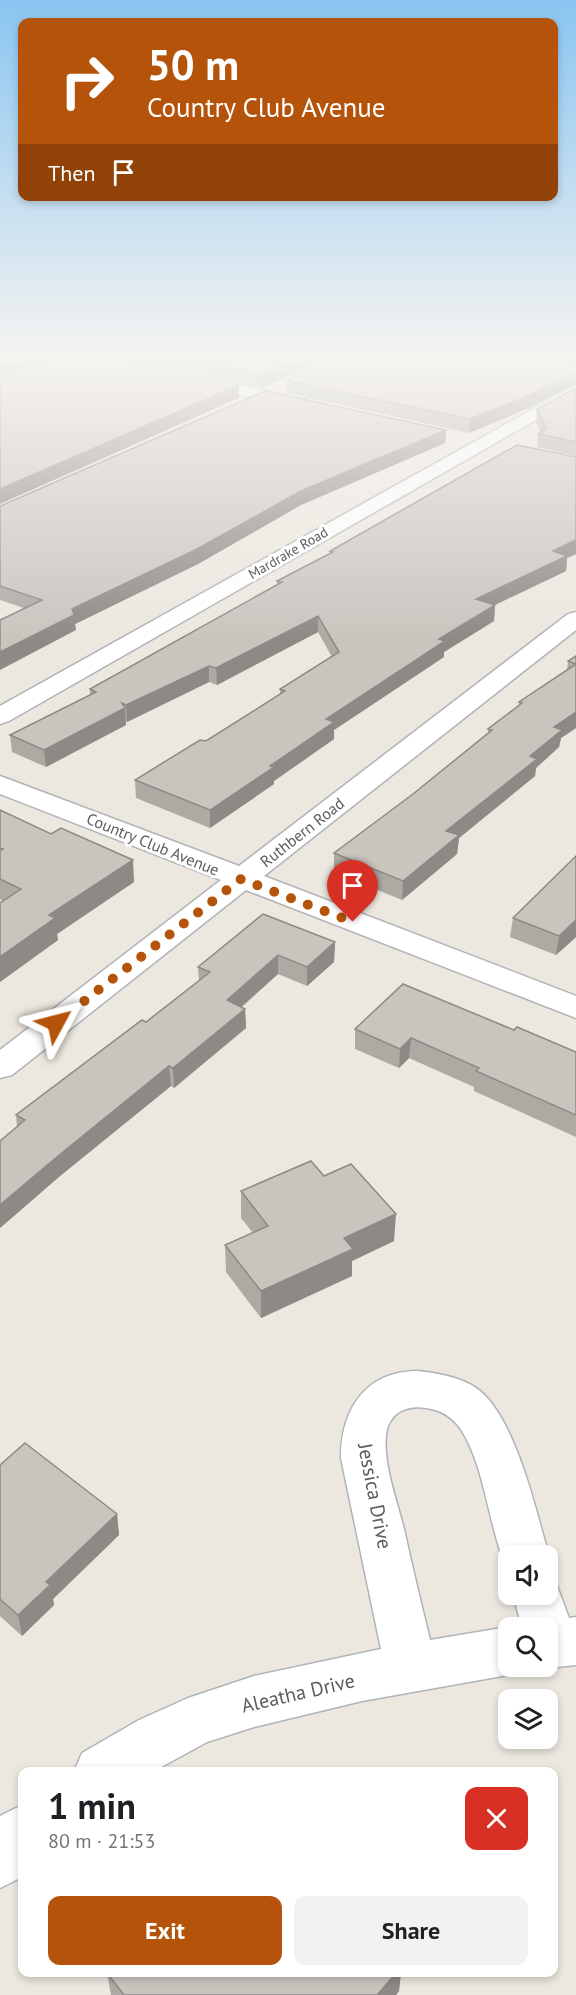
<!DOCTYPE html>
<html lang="en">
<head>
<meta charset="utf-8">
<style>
  body { margin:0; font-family:"PT Sans",sans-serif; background:#f2f2f2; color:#202124; height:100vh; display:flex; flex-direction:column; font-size:22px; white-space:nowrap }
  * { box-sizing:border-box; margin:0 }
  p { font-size:20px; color:#757577 }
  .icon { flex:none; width:33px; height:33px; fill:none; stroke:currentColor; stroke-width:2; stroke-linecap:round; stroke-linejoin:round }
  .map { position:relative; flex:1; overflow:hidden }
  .details { position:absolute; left:18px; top:1767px; width:540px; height:210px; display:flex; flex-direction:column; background:#fff; border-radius:12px; box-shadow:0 3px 9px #0003 }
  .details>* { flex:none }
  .banner { position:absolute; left:18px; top:18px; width:540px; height:183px; border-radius:12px; box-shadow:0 3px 9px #0003; background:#b45309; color:#fff; overflow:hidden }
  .tools { position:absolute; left:498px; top:1545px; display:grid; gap:12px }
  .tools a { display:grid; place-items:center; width:60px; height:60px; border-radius:12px; background:#fff; box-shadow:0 3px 9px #0003; font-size:30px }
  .pin { position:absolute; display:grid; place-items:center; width:51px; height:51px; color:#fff; margin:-62px -26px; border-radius:50% 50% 50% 0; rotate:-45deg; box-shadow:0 0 6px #0007 }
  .pin .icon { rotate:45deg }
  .me { position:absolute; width:66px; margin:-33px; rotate:52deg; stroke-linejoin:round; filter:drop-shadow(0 0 4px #0008) }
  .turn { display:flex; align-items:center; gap:21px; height:126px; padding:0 30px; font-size:27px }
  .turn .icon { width:78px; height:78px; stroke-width:2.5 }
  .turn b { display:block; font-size:42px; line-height:51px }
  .then { display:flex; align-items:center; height:57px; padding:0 30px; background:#0003; gap:12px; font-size:22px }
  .round { display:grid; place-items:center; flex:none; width:63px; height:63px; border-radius:12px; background:#f2f2f2 }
  .overview { display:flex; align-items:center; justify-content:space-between; height:102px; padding:0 30px }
  h1 { font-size:36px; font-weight:700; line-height:45px }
  .action { display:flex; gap:12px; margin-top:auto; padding:12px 30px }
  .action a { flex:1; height:69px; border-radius:12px; background:#b45309; color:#fff; font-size:24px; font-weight:700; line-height:69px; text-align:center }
  .action a+a { background:#f2f2f2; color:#202124 }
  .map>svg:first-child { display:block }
</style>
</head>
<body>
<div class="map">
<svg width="576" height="1995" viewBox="0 0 576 1995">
  <rect width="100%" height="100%" fill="#ece7df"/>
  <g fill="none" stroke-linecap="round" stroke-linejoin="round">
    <g stroke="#b0b4b8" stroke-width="3">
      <path id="minor" d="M99 361H129L302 399 308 400 310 404 308 408 302 409 107 366Z
        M576 385V397L9 721 0 724V706Z
        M576 612V630L264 876 576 996V1018L246 890 12 1075 0 1078V1050L221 880 0 794V776L239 866 568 614Z
        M418 1371C437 1373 465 1378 480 1391 516 1421 536 1511 549 1556L548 1559V1556H508V1571C488 1528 486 1467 460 1428 451 1416 441 1410 426 1408 411 1405 394 1410 388 1426 379 1454 397 1500 404 1529 412 1566 421 1603 430 1640L508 1627V1666L526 1668 508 1675 362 1701 254 1727 207 1742 152 1772H74L82 1753 139 1720 188 1698 254 1676 381 1649 341 1458C341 1410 365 1371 418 1371Z
        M548 1575 554 1578 569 1618 576 1617V1665L548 1668 545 1666H548V1628H522L513 1594H548Z
        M22 1805V1877L0 1888V1816Z"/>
    </g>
    <use href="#minor" fill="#fff" fill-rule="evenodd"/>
  </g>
  <path fill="#ada9a3" d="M140 361H321L262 388Z
    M287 381 529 408 469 433 287 393Z
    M576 388V456L537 447 538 434 540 432 536 422 537 409Z
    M446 430 445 443 301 505 198 564 75 624 76 630 24 608 0 600V506Z
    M576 457V554L567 558 566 571 494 605H495L494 621 444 652V657L334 730V739L274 781V784L210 828 136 798 135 780 206 741 280 694V689L332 657 318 632 217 685 209 682 127 722 125 721 126 725 46 767 12 752 10 735 90 695V689L277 585V581L330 553V551Z
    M576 656V728L561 738 559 747 536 768 535 776 459 838 457 854 402 900 334 872V853L413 794 488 734V729L519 706V702L567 670 568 661Z
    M0 810 134 882 57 934 58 940 0 982V903L3 901 0 899Z
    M576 856V937L556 955 510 937 513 918Z
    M335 942 334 962 307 986 278 974 242 1007 245 1009 246 1028 174 1088 171 1086 60 1176 0 1228V1141L17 1127 16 1115 146 1022 199 981 198 967Z
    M355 1029 514 1030 576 1052V1137L474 1091V1087L409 1058 399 1068 355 1049Z
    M241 1191 394 1241 352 1261V1276L261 1318 226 1272 225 1245 253 1233 241 1218Z
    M0 1465 117 1514 119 1535 53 1599 54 1605 22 1636 0 1616Z
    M108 1972H401L399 1991 396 1995H111L107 1973Z"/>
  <path fill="#8d8985" d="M10 361H45L0 378V365Z
    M294 361H321L262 388V375Z
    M576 373V384L529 408 469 433 470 419Z
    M239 385V398L0 504V489Z
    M446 430 445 443 301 505 198 564 75 624 76 630 0 670V652L72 609 301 491Z
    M576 540V554L567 558 566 571 474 615 476 599 553 551Z
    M495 605 494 621 444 652V657L334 730V739L274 781V784L210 828V810L270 766 326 719 439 639Z
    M318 616V632L217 685 216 668Z
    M209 666V682L127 722 126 705Z
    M125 708 126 725 46 767 44 750Z
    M576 712V728L561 738 559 747 536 768 535 776 459 838 457 854 402 900 403 881 446 831 530 756 554 727Z
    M133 860 134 882 57 934 58 940 0 982V957L49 915Z
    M576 920V937L556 955 559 936Z
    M335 942 334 962 307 986V967Z
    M278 955V974L227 1019V1000Z
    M245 1009 246 1028 174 1088 173 1068Z
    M411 1038 409 1058 399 1068 400 1049Z
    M169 1066 171 1086 60 1176 0 1228V1205L58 1156Z
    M396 1214 394 1241 352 1261V1276L261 1318V1291L344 1238Z
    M117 1514 119 1535 53 1599 54 1605 22 1636 18 1615 46 1582Z
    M397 1972H401L399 1991 396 1995H377Z"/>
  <path fill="#c9c4be" stroke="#8d8985" stroke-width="1.5" d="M0 361H10L0 365Z
    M53 361H129L239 385 0 489V380Z
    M196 361H294L262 375Z
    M331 361H576V373L530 395 470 419 287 381Z
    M576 388V442L538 434 547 429 537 409Z
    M265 391 446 430 301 491 197 549 72 609 74 615 0 652V620L42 600 0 586V506Z
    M517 445 576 457V540L553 551 567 556 476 599 495 605 439 639 445 641 326 719 334 722 270 766 274 767 210 810 135 780 200 740 206 741 285 691 280 689 339 652 318 616 216 668 209 666 126 705 122 703 125 708 44 750 10 735 96 692 90 689 282 582 277 581 333 552 330 551Z
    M576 656V664L568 661Z
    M576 664V712L554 727 562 730 530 756 537 759 446 831 459 835 403 881 334 853 413 794 492 730 488 729 522 703 519 702Z
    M0 810 51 834 61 828 133 860 49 915 55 918 0 957V903L21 889 0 879V851L3 849 0 848Z
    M576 856V920L559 936 513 918Z
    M263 914 335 942 307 967 278 955 227 1000 245 1009 173 1068 169 1066 58 1156 0 1205V1141L25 1120 16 1115 142 1020 146 1022 210 972 198 967Z
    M403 984 514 1030 517 1027 576 1052V1115L476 1071 479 1068 411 1038 400 1049 355 1029Z
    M311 1161 324 1176 351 1164 396 1214 344 1238 353 1249 261 1291 225 1245 268 1226 241 1191Z
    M25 1443 117 1514 46 1582 50 1585 18 1615 0 1599V1465Z
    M108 1972H397L377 1995H124L107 1973Z"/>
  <linearGradient id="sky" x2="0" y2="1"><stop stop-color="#89c5f1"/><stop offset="0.56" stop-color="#f6f4f1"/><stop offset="1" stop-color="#f6f4f1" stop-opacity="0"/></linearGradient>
  <rect width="576" height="640" fill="url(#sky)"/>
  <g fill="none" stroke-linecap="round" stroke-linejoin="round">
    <path stroke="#b45309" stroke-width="10" stroke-dasharray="0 18" d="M56 1023 241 879 353 922"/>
  </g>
  <g text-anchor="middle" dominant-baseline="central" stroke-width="6" stroke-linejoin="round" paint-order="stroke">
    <g font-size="14" fill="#585d61" stroke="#fff">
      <text transform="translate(288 553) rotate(-30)">Mardrake Road</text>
    </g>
    <g font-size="16" fill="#585d61" stroke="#fff">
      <text transform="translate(302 832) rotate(-38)">Ruthbern Road</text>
      <text transform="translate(153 844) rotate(22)">Country Club Avenue</text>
    </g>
    <g font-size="20" fill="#585d61" stroke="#fff">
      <text transform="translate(375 1496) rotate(79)">Jessica Drive</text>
      <text transform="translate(298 1693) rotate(-13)">Aleatha Drive</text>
    </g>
  </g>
</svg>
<div class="tools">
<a><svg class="icon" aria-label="sound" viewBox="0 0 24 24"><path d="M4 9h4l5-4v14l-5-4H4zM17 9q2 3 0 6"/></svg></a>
<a><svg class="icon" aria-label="search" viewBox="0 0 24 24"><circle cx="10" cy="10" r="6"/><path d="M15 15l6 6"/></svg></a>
<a><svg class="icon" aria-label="layers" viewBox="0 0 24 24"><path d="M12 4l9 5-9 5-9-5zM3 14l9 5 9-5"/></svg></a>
</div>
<div class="pin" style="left:353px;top:922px;background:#d93025"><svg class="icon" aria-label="arrive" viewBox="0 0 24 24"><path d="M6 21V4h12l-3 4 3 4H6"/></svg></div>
<svg class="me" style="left:56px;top:1023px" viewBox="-20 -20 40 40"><path d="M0-17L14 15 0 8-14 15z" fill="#b45309" stroke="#fff" stroke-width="4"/></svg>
<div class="banner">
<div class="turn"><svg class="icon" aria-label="right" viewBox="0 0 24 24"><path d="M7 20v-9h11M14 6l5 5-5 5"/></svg><div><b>50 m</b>Country Club Avenue</div></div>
<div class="then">Then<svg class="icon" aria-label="arrive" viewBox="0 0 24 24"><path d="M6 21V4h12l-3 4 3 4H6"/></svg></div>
</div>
<section class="details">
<div class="overview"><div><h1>1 min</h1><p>80 m · 21:53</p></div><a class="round" style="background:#d93025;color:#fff"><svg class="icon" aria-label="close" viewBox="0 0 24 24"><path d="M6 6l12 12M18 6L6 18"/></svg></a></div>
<div class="action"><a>Exit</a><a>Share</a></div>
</section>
</div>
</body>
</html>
